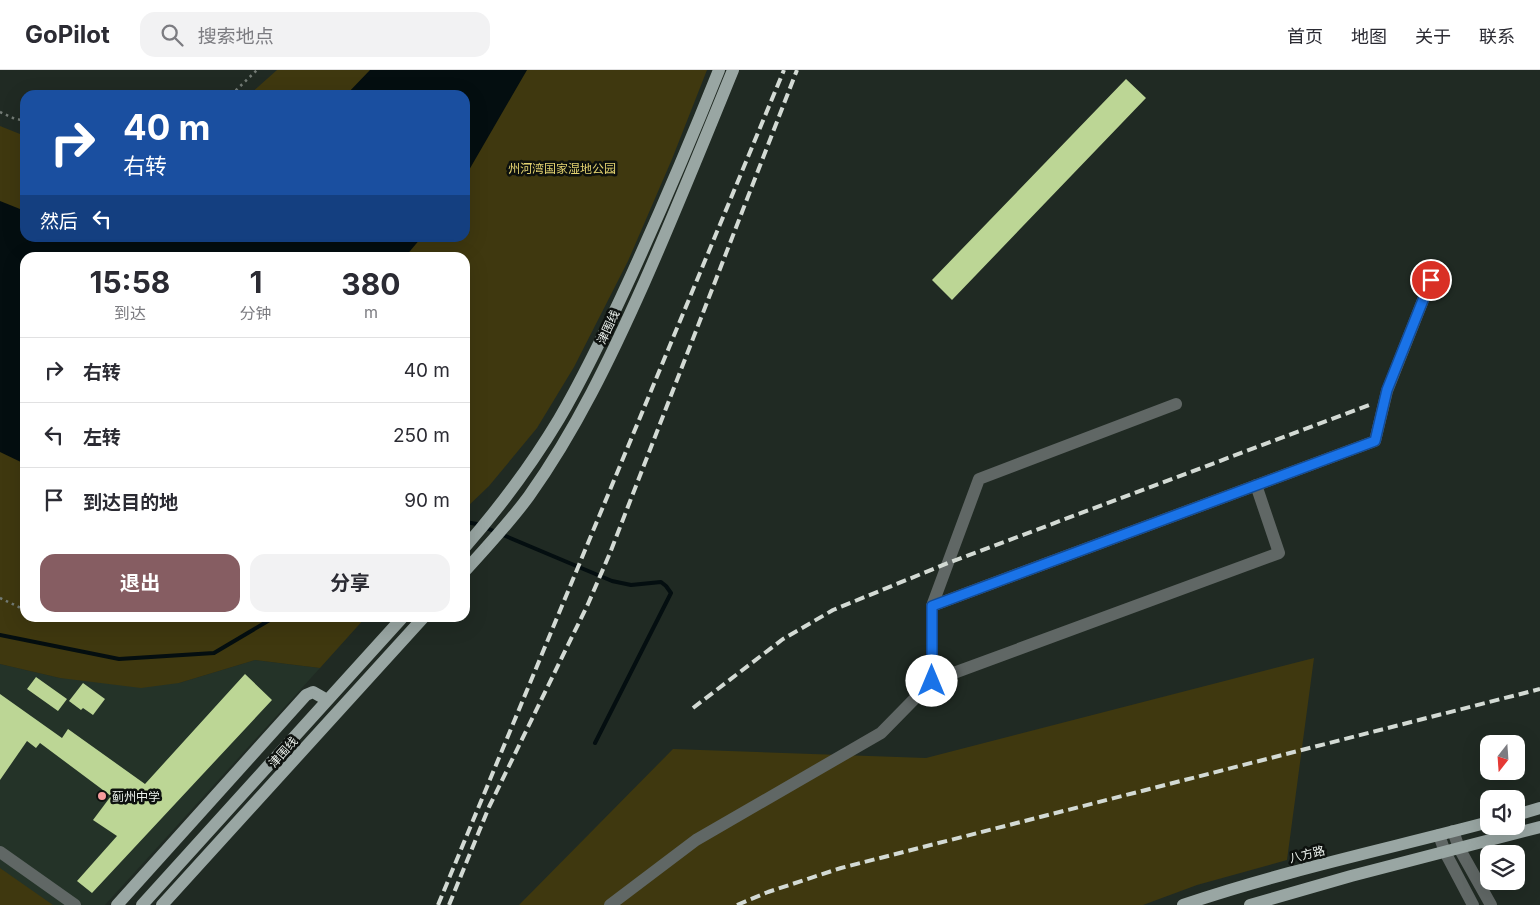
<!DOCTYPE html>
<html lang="zh">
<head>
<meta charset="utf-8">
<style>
  body { margin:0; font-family:Inter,"Noto Sans SC",sans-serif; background:#f2f2f3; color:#2b2b33; height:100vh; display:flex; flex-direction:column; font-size:19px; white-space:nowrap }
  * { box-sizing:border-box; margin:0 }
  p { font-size:16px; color:#7c7c81 }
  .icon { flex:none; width:28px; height:28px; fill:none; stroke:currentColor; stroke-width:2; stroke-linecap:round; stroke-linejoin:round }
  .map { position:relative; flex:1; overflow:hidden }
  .details { position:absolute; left:20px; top:182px; width:450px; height:370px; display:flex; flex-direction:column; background:#fff; border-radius:15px; box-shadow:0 5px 20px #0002 }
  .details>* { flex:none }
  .top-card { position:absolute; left:20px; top:20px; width:450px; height:152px; border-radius:15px; box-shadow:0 5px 20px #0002; background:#1a4fa0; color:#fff; overflow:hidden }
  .needle { width:32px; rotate:197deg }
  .buttons { position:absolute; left:1480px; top:665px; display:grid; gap:10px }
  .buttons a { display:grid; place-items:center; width:45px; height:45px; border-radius:10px; background:#fff; box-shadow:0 5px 20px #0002; font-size:25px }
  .pin { position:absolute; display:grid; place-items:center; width:42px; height:42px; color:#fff; margin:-21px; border:2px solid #fff; border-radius:50%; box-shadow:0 1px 5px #0007 }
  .me { position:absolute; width:55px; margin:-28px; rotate:0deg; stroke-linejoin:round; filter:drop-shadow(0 0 4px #0008) }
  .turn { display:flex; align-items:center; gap:18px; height:105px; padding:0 20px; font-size:22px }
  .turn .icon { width:65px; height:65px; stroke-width:2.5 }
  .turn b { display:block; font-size:35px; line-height:42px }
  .then { display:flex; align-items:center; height:48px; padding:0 20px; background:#0003; gap:10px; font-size:19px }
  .eta { display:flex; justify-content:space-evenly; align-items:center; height:85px; text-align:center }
  .eta b { font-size:30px; font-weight:700; line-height:35px }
  .primary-button { display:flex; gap:10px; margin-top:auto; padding:10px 20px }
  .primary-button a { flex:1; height:58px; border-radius:15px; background:#865d62; color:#fff; font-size:20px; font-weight:700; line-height:58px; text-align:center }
  .primary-button a+a { background:#f2f2f3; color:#2b2b33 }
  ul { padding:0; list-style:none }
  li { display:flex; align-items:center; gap:15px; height:65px; padding:0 20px; border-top:1px solid #e1e1e2 }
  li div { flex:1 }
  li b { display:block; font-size:19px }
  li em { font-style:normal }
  header { display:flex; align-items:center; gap:30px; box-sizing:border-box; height:70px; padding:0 25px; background:#fff; border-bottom:1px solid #e1e1e2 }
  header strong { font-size:24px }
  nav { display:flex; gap:28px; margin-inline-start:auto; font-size:18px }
  .search { width:350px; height:45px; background:#f2f2f3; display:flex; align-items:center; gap:12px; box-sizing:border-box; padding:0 18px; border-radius:15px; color:#7c7c81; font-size:19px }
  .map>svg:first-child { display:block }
</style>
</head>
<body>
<header>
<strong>GoPilot</strong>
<div class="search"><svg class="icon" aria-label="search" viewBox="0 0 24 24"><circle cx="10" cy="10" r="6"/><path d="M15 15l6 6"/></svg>搜索地点</div>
<nav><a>首页</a><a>地图</a><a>关于</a><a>联系</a></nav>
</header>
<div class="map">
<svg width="1540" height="835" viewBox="0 0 1540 835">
  <rect width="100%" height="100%" fill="#202a23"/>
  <path fill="#243328" d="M255 590 320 598 105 835H0V594L60 608 179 613Z"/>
  <path fill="#3f380f" d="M277 0H707L672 89 628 191 574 297 537 358 489 416 465 439V188H25V548H365L320 598 255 590 179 613 141 618 60 608 0 594V56L25 66V168H465V25H249Z
    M1314 588 1287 790 1197 815 1143 835H519L673 679 926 688Z
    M0 798 53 835H0Z"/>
  <path fill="#040e10" d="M370 0H527L465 107V25H346Z
    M0 131 25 141V168H90L101 172 123 168H421L405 187 25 188V394L0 382Z"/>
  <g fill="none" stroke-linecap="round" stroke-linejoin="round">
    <path stroke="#040e10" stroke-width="4" d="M465 452 477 454 612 511 631 515 661 512 666 516 671 523 595 673
      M0 565 119 589 214 583 273 548"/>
  </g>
  <path fill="#bcd695" d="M1126 9 1146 28 952 230 932 210Z
    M245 604 272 630 92 823 77 811 117 766 93 750 111 726 40 673 36 678 27 671 0 710V624L62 668 68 659 145 714Z
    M36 607 67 629 58 641 27 619Z
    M83 613 105 629 93 645 83 638 81 640 69 631Z"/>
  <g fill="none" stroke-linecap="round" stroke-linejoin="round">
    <path stroke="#737b75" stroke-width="2.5" stroke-dasharray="2.5 4" stroke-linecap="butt" d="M231 25 257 0
      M0 42 13 48 25 51
      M0 528 25 540
      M78 548 116 550 139 548"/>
    <path stroke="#606765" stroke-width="12" d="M932 536 1375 371 1387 321 1431 210
      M932 611V536L979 409 1176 334
      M1453 761 1459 778 1491 835
      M1439 765 1445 782 1473 835
      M0 782 75 835
      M610 835 696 770 881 663 932 611 1279 483 1256 415"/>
    <path stroke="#99a6a3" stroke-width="12" d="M465 477C500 437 532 394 559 349 586 303 609 254 631 206 662 138 691 70 719 0
      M465 501C487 477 510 452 529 426 576 360 611 287 644 213 675 143 704 71 733 0
      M1516 745 1540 738
      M117 835 306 625 313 622 327 630
      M142 835 402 548
      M162 835 423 548
      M1183 835C1283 801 1387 779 1489 752
      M1250 835 1351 806 1540 757"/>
    <path stroke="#d3dad4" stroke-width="4" stroke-dasharray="10 5" stroke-linecap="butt" d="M693 638 783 569 833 540 948 493 1369 335
      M438 835 784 0
      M449 835 489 737 588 534 610 483 797 0
      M737 835 768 822 841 798 1540 619"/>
  </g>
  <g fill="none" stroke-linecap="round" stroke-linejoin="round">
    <g stroke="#114b97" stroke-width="12">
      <path id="route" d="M932 611V536L1375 371 1387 320 1431 210"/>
    </g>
    <use href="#route" stroke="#1a73e8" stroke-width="9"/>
  </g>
  <circle fill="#f59b9c" stroke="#0d110e" stroke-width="2" cx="102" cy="726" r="5"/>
  <g text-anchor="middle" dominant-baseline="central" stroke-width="5" stroke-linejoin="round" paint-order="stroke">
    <g font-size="12" fill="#e3d270" stroke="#0d110e">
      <text x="562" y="98">州河湾国家湿地公园</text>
    </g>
    <g font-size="12" fill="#eef4ef" stroke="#0d110e">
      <text transform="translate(608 257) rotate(-65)">津围线</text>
      <text transform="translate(283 682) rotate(-48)">津围线</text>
      <text transform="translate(1307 784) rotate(-14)">八方路</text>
    </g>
    <g font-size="12" fill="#eef4ef" stroke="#0d110e" text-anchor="start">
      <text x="112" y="726">蓟州中学</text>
    </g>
  </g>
</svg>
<div class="buttons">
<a><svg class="needle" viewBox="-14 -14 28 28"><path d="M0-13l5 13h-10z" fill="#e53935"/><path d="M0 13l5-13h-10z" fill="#7c7c81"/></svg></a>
<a><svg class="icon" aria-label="sound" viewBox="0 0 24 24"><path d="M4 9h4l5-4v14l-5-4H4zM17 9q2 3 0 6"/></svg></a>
<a><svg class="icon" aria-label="layers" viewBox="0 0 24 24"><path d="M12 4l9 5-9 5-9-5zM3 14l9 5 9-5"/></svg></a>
</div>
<div class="pin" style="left:1431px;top:210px;background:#d93025"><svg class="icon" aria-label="arrive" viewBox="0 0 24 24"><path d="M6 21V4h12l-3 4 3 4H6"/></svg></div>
<svg class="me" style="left:932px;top:611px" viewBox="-20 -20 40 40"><circle r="19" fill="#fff"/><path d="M0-13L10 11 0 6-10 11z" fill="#1a73e8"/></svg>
<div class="top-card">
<div class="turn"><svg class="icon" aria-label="right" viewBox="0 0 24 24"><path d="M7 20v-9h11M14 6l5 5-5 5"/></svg><div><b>40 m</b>右转</div></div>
<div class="then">然后<svg class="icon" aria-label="left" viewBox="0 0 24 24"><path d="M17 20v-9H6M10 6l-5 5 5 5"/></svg></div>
</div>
<section class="details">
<div class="eta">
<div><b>15:58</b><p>到达</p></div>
<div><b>1</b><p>分钟</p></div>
<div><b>380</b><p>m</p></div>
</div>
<ul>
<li><svg class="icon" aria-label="right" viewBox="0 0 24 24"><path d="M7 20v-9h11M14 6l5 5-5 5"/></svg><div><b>右转</b></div><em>40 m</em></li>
<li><svg class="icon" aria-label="left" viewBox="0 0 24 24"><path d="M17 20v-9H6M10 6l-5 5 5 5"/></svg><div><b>左转</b></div><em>250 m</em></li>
<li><svg class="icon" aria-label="arrive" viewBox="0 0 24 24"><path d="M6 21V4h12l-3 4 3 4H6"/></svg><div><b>到达目的地</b></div><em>90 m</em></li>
</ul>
<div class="primary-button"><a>退出</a><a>分享</a></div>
</section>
</div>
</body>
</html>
